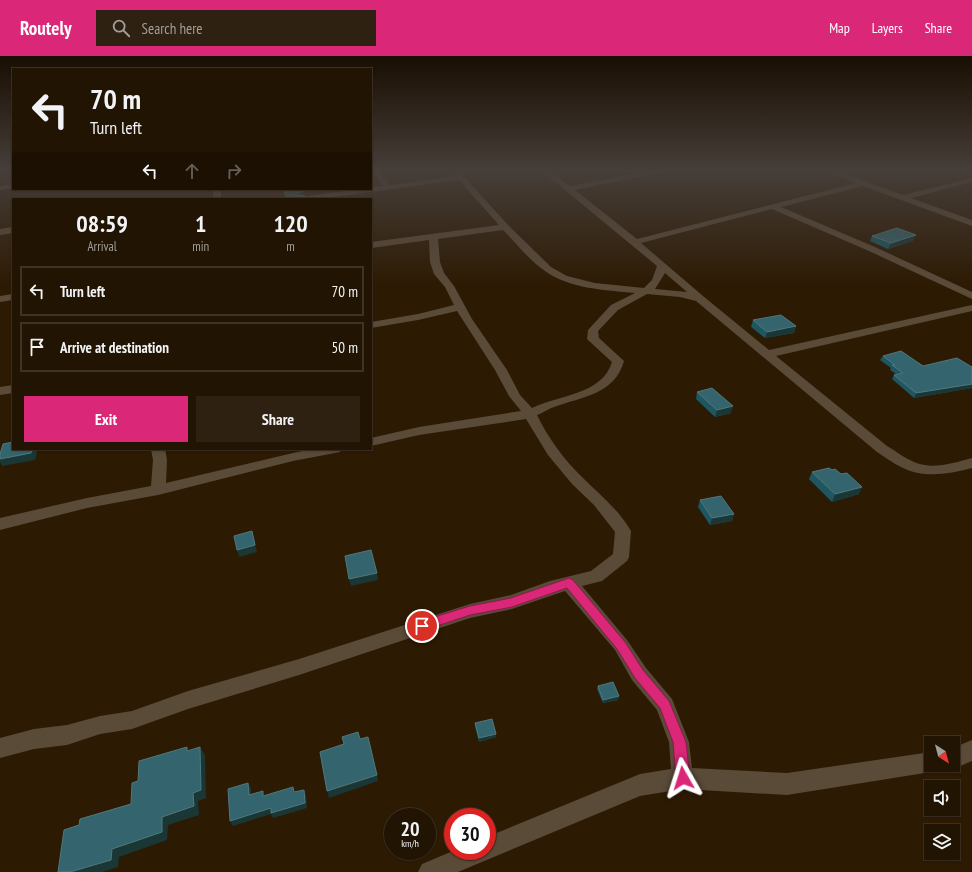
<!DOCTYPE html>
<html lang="en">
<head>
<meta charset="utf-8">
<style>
  body { margin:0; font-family:"PT Sans Narrow",sans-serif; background:#2e2111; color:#f1f3f6; height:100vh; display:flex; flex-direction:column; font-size:15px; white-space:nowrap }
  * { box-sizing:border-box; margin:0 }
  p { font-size:13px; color:#a29e99 }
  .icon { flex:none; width:22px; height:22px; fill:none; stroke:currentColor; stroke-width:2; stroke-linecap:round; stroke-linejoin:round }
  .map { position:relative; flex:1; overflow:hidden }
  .details { position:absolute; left:12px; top:142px; width:360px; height:252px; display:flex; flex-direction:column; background:#221402; border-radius:0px; box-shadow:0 1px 3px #0004,0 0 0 1px #3f3324 }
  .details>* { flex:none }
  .hud { position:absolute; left:12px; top:12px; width:360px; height:122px; border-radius:0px; box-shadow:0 1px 3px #0004,0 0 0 1px #3f3324; background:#221402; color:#f1f3f6; overflow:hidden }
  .needle { width:26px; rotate:144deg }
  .controls { position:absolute; left:924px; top:680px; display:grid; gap:8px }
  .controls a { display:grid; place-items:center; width:36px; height:36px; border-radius:0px; background:#221402; box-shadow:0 1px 3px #0004,0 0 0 1px #3f3324; font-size:20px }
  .speed { position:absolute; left:384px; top:752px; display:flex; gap:8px; font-size:20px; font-weight:700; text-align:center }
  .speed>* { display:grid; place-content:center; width:52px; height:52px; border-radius:50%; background:#221402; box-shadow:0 1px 3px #0004,0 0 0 1px #3f3324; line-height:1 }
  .speed small { font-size:10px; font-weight:400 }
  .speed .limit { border:6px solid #d22; background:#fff; color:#111 }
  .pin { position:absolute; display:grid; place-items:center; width:34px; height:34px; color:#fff; margin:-17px; border:2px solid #fff; border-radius:50%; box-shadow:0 1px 4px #0007 }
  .me { position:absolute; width:44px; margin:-22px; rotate:354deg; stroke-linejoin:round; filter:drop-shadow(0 0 3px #0008) }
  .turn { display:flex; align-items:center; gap:14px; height:84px; padding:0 12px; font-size:18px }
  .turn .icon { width:52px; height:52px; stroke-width:2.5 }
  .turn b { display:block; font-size:28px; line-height:34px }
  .lanes { display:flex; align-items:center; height:38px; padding:0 12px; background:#0003; justify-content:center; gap:20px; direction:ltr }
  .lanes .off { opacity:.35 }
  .eta { display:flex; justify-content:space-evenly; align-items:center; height:68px; text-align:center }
  .eta b { font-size:24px; font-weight:600; line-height:28px }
  .action { display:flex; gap:8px; margin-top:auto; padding:8px 12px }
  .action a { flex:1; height:46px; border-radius:0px; background:#db2777; color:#fff; font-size:16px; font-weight:600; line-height:46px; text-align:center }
  .action a+a { background:#2e2111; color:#f1f3f6 }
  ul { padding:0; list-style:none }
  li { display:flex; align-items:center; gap:12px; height:50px; margin:0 8px 6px; padding:0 4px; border:2px solid #3f3324; border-radius:0px }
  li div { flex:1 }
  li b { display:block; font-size:15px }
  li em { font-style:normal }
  header { display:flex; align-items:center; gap:24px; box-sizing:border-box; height:56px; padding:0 20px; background:#db2777; color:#fff }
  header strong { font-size:19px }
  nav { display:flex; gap:22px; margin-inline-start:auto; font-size:14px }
  .search { width:280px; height:36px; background:#2e2111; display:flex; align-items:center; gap:10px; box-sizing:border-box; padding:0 14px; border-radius:0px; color:#a29e99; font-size:15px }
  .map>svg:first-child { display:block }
</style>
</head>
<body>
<header>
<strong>Routely</strong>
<div class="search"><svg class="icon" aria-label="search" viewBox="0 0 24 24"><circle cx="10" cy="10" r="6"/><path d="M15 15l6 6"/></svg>Search here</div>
<nav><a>Map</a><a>Layers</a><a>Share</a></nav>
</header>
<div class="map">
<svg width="972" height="816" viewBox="0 0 972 816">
  <rect width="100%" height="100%" fill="#2d1a03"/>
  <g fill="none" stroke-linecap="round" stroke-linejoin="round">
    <path fill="#5a4a38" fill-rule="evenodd" d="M371 115H378L390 129 455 120 451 115H459L508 169 551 211 567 220 595 227 644 232 652 224 657 210 542 115H551L570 130 648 115H663L659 117 575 134 637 183 856 127 826 115H837L903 139 972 122V126L911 142 972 164V170L863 130 781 151 875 191 972 236V243L869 195 772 153 641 187 703 240 769 294 972 249V255L776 300 887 390C896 395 904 402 914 406 932 414 954 407 972 402V412C948 418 924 423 901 411 893 407 885 401 877 396L696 245 680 241 647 238 618 254 598 275 599 282 624 305C615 338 582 341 554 351 548 353 543 357 537 359 548 382 565 405 583 422 600 439 619 454 631 475L629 501 627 505 602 525 582 530 627 584 646 612 672 643 689 686 692 712 787 717 931 696V709H940L938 713 931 716 787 739 683 733 640 740 458 816H418L422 808 453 795H487V781L640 718 671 713 669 686 657 654 632 624 615 594 565 535 512 553 470 562 299 619 188 653 132 673 100 678 67 689 34 693 0 702V682L34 673 67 669 100 660 132 655 188 635 299 603 470 548 511 539 550 525 591 515 613 498 615 476 594 449 572 428 548 399 526 363 419 379 371 390V382L419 371 521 355 509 340 495 314 457 255 418 264 371 272V266L418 258 454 249 445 231 434 218 430 206 429 184 371 192V186L499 169 459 124 319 143H298L302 141 358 133H371V131L383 130ZM503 174C516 187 530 205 545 215 570 233 605 234 635 237L611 249 588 274 587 283 589 285 612 306C602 339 558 339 532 352L520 339 507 314 472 263 454 230 444 217 440 206 438 183ZM665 217 687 236 655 233Z
      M13 128V132L0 134V130Z
      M213 133H221V143H213Z
      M13 171V177L0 179V173Z
      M13 238V244L0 246V240Z
      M13 329V337L0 339V331Z
      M151 393H165L167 404 166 427 293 397 312 393H342L340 396 335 397 293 405 158 439 87 452 0 474V462L87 442 151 430 153 404Z
      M972 684V705L953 713 946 710 945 709H953V692Z"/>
  </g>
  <path fill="#1e5661" d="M872 180 913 185 888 193 870 185Z
    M753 264 796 270 794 277 765 282 751 271Z
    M883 300 923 310 972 311V332L914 342 892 323 894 319 896 318 890 314 891 312 880 304Z
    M697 336 731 357 715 361 696 343Z
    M812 416 859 438 832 446 809 423Z
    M700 444 734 458 732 465 710 469 698 451Z
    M598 630 619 640 618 644 603 647 597 633Z
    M475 667 496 681 479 686 475 670Z"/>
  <path fill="#1a3736" d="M303 135V139L297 142 296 139 297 137Z
    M916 179 913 185 888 193 891 187Z
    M796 270 794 277 765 282 767 276Z
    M972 328V332L914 342 916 337Z
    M733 350 731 357 715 361 717 354Z
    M33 393H38L35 404 2 410 0 406V403Z
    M862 431 859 438 832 446 835 438Z
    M734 458 732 465 710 469 712 462Z
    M252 475 257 496 239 501 237 494Z
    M377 517 378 524 351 530 349 523Z
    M619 640 618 644 603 647V644Z
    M496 678V681L479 686V682Z
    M200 691 205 699 206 742 198 745 199 759 168 769 167 784 119 801 118 811 102 816H70L162 761 193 737Z
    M377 719 378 725 329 742 327 735Z
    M248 727 251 732V744L249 739Z
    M304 734 306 739 307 752 273 762 271 758 233 770 230 765Z"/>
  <path fill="#34646d" stroke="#51787d" d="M283 133H302L303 135 297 137 296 139 305 140 307 143H287Z
    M897 172 916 179 891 187 872 180Z
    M781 259 796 270 767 276 753 264Z
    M901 295 923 310 957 302 972 311V328L916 337 894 319 903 317 892 309H895L883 300Z
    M712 332 733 350 717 354 697 336Z
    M13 386V393H33L31 397 0 403V398L3 388Z
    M829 412 832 414 835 413 841 418 847 417 862 431 835 438 812 416Z
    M721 440 734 458 712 462 700 444Z
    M252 475 255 489 237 494 234 480Z
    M371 494 377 517 349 523 345 500Z
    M613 626 619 640 603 644 598 630Z
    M492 663 496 678 479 682 475 667Z
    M358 676 360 683 368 681 377 719 327 735 320 696 344 688 342 681Z
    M187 691V695L200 691 201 734 193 737 194 750 162 761V776L112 793 111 804 70 816H58L64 774 79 769 80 763 131 748 132 727 138 725 139 705Z
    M248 727 249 739 263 735V740L293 731 294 736 304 734 305 747 271 757V752L230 765 228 733Z"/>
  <linearGradient id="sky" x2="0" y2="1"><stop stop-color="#190e02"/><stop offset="0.5" stop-color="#463e39"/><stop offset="1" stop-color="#463e39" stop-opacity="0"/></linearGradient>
  <rect width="972" height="229" fill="url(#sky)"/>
  <path fill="#db2777" stroke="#8e194d" d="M569 522 573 524 625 586 643 614 669 645 686 686 690 722 688 727 683 729 678 727 676 722 673 686 660 652 635 622 617 593 567 532 512 551 470 559 422 575 418 573 416 570 418 566 470 550 511 542Z"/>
</svg>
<div class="controls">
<a><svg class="needle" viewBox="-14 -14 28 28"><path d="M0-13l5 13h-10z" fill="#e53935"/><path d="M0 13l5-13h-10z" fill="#a29e99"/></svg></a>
<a><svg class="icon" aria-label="sound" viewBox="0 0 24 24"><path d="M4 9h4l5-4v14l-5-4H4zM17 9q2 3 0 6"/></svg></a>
<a><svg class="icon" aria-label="layers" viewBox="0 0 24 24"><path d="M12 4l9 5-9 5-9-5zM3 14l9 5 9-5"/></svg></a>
</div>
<div class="speed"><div>20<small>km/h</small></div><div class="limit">30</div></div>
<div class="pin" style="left:422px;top:570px;background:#d93025"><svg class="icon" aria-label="arrive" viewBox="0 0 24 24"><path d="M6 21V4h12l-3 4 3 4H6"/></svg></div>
<svg class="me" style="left:683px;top:722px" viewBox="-20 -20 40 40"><path d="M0-17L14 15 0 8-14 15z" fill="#db2777" stroke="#fff" stroke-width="4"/></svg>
<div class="hud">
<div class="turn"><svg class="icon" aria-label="left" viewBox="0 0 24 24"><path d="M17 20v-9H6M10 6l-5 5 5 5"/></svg><div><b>70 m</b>Turn left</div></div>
<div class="lanes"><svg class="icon" aria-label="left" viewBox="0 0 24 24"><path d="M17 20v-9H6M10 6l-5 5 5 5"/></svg><svg class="icon off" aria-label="ahead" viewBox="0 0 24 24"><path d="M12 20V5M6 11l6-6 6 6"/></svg><svg class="icon off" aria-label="right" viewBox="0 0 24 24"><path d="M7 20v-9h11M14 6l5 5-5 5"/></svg></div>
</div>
<section class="details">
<div class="eta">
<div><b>08:59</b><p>Arrival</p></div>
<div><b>1</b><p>min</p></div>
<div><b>120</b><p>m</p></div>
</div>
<ul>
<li><svg class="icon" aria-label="left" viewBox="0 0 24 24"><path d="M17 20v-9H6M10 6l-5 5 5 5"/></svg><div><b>Turn left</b></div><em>70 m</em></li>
<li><svg class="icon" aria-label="arrive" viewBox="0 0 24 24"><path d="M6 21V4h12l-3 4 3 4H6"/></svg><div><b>Arrive at destination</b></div><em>50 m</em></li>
</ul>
<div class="action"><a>Exit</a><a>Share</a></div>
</section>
</div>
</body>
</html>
